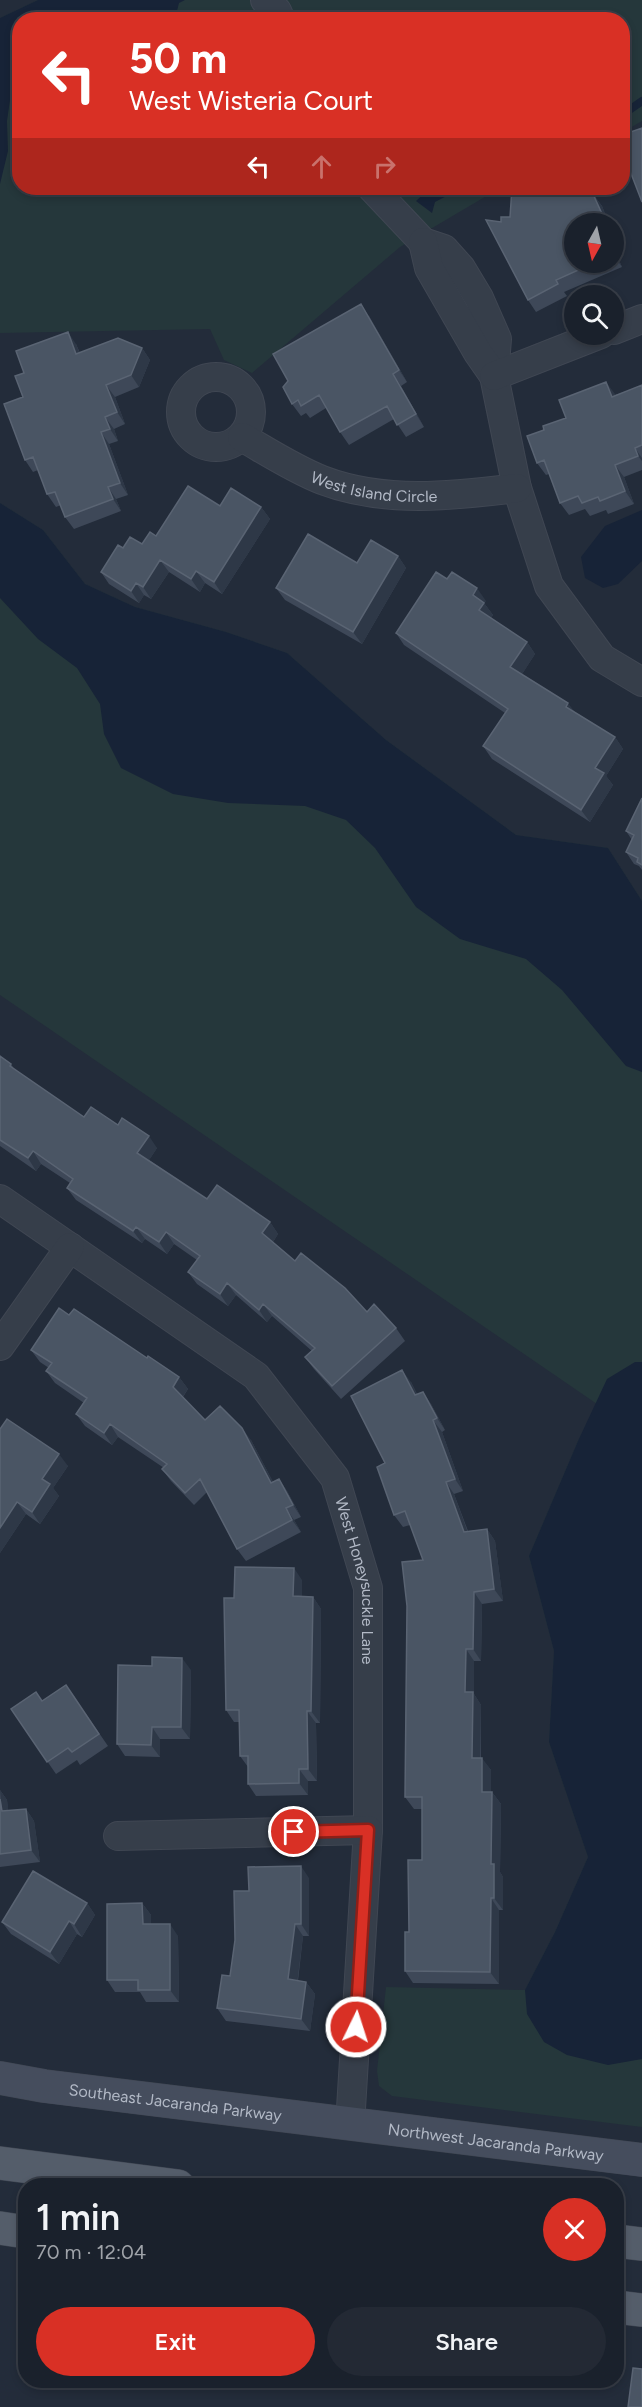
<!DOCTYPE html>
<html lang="en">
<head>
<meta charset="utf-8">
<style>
  body { margin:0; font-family:Figtree,sans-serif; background:#232934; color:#f1f3f6; height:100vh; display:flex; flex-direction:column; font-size:22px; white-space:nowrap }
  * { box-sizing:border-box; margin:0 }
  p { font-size:20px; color:#9fa3a9 }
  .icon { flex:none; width:33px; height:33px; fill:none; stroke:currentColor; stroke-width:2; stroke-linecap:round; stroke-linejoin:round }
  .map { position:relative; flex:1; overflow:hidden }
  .sheet { position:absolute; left:18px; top:2178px; width:606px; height:210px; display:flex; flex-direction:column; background:#1a212c; border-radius:24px; box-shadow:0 3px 9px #0003,0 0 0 2px #383e48 }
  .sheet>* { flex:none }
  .hud { position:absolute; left:12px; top:12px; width:618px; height:183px; border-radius:24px; box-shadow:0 3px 9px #0003,0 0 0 2px #383e48; background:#d93025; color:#fff; overflow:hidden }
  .needle { width:39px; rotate:188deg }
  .controls { position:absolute; left:564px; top:213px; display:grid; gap:12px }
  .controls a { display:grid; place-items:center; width:60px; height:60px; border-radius:50%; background:#1a212c; box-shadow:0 3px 9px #0003,0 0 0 2px #383e48; font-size:30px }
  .pin { position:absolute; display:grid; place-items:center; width:51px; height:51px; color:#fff; margin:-26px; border:3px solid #fff; border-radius:50%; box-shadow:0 2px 6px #0007 }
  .me { position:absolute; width:66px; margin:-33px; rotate:4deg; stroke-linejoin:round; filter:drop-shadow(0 0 4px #0008) }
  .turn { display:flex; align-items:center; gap:21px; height:126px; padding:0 18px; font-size:27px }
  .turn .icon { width:78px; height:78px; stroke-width:2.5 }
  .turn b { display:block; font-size:42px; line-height:51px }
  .lanes { display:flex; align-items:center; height:57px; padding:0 18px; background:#0003; justify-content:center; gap:30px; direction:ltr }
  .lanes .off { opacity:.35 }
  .round { display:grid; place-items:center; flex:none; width:63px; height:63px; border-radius:32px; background:#232934 }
  .headline { display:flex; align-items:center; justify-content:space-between; height:102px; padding:0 18px }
  h1 { font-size:36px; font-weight:600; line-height:45px }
  .primary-button { display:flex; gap:12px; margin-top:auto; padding:12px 18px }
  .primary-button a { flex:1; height:69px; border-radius:36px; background:#d93025; color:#fff; font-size:24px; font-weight:600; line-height:69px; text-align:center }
  .primary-button a+a { background:#232934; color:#f1f3f6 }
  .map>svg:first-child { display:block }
</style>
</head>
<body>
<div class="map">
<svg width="642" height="2407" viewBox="0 0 642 2407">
  <rect width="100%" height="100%" fill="#232c3a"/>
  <path fill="#25373b" d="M38 0H642V121L623 132 622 20H20V188H500L400 247 252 373 224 360 210 329 0 333V18Z
    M0 503 43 530 85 584 135 607 226 632 287 653 386 740 516 835 608 848 642 901V2127L392 2096 379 2086 377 2071 386 1987 525 1990 555 1932 588 1857 549 1742 554 1651 529 1556 578 1441 597 1404 0 995Z"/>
  <path fill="#172337" d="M38 0H185L179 3 175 19 20 20 19 88 10 100 7 121 8 151 0 184V18Z
    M430 188H462L435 202 432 213 416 201Z
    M0 503 43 530 85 584 135 607 226 632 287 653 386 740 516 835 608 848 642 901V1072L626 1066 562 990 526 959 460 939 416 907 375 848 346 820 305 806 228 803 173 794 121 768 104 734 100 704 77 668 38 639 0 598Z
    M642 510V561L618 584 603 588 585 578 581 557 605 526Z
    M635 1362H642V2059L608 2065 567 2055 544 2042 527 2014 525 1990 555 1932 588 1857 549 1742 554 1651 529 1556 578 1441 607 1379Z"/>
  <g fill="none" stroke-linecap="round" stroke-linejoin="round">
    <path stroke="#172337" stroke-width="8" d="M622 115 642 101"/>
    <g stroke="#404753" stroke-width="30">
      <g id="street">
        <path d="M265 0 277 11 281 20"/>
        <path d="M372 188 423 242 444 249 461 268 479 298 497 339 494 376 517 488 549 586 602 658 642 682"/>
        <path d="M423 242 429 268 478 353 494 376"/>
        <path d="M614 330 642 319"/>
        <path d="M494 376 601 334"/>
        <circle cx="216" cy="412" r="35"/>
        <path id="s1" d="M242 437C268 452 294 469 322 480 385 504 452 496 517 488"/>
        <path id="s2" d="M0 1199 256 1376 335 1478 368 1588V1830L350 2125"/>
        <path d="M0 1346 70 1247"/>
        <path d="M118 1836 368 1830"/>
      </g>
    </g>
    <g stroke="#404753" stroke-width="34">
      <g id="secondary">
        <path id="s3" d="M0 2078 44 2086 642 2160"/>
      </g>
    </g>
    <g stroke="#404753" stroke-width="34">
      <path id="primary" d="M0 2163 178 2186
        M0 2228 26 2232
        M616 2241 642 2244
        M616 2307 642 2310"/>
    </g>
    <use href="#street" stroke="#363e4a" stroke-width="28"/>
    <use href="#secondary" stroke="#454d5d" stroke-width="33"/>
    <use href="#primary" stroke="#545d6a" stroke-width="33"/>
  </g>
  <path fill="#3e4858" d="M512 188H577L580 193 593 194 602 206 609 224H574V262H614V249L622 267 564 292 567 296 536 312 528 300 501 222 510 217Z
    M369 316 407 382 401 386 424 427 406 437 394 419 349 445 340 432 326 408 310 418 306 413 301 416 292 404Z
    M76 344 80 353 142 348 150 360 139 387 115 397 125 424 114 429 118 441 109 444 128 495 116 499 121 511 74 529 65 517 61 505 56 507 47 494 38 470 33 472 25 460 23 397 24 373Z
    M642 386V470L624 477 634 504 608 514 606 510 590 516 585 509 569 515 560 503 549 474 546 475 537 463 544 430 615 395Z
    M220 506 261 507 270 519 222 594 205 583 200 592 169 572 151 599 144 595 139 603 109 584 101 572 123 548 142 544 156 536Z
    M398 556 406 568 362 644 285 600 276 588 357 563Z
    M486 601 484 603 493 615 491 618 527 642 535 654 522 674 575 712 615 737 623 749 606 776 613 785 590 822 492 759 483 746 505 713 404 645 396 633Z
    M642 798V870L639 866 634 864 626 852 632 840 626 831Z
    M0 1056 11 1064 15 1070 84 1117 118 1125 157 1148 149 1160 207 1199 270 1222 278 1234 273 1242 295 1261 367 1312 396 1328 405 1341 341 1399 314 1369 305 1357 312 1351 272 1316 267 1322 236 1295 228 1306 197 1284 188 1272 197 1260 174 1244 167 1254 145 1239 142 1243 76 1200 67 1188 70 1183 41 1164 36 1171 0 1146Z
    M69 1315 179 1377 188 1389 183 1397 205 1420 251 1440 273 1482 279 1479 287 1491 301 1517 294 1520 301 1532 246 1561 237 1549 207 1492 194 1505 171 1481 162 1469 164 1468 118 1437 112 1445 85 1426 76 1414 84 1403 55 1383 46 1371 49 1368 40 1362 31 1350Z
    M411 1382 417 1394 423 1392 431 1404 445 1430 442 1432 463 1491 454 1494 468 1531 487 1529 495 1541 503 1601 482 1604 481 1661H474V1694L481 1705V1758L491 1770V1792H492L501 1804 500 1872 503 1877V1910H499V1984L413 1983 405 1971 409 1932 422 1860V1809H414L405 1797 423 1560 410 1525 403 1527 394 1515 385 1463Z
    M0 1429 68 1466 53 1488 59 1496 40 1524 26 1514 0 1553Z
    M302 1580V1596L313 1597 321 1609 320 1723H316L317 1781H308V1795L256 1796 248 1784V1767L240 1756V1722H234L226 1710 234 1598Z
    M191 1670 190 1739H160V1757L125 1756 117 1744Z
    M66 1685 108 1746 80 1765 77 1760 56 1774 11 1709 42 1701Z
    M0 1790 7 1800 8 1811 26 1809 34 1821 40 1862 0 1867Z
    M309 1878V1936H303L298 1981 306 1982 315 1994 310 2031 226 2021 217 2008 230 1976Z
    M87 1903 95 1915 82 1937 77 1934 59 1964 11 1934 2 1922Z
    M142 1903 151 1915V1924L178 1936 179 2002H146L140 1992H115L107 1980Z"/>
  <path fill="#2e3847" d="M571 188H577L580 192 579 204 571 192Z
    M593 194 602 206 609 224 602 214Z
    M614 249 622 267 614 256Z
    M361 304 369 316 407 382 399 370Z
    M68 332 76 344 85 367 76 354Z
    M142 348 150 360 139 387 131 375Z
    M393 374 401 386 424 427 416 414Z
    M606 382 615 394 620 409 612 397Z
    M106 385 115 397 125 424 117 412Z
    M105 417 114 429 118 441 110 429Z
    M101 432 109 444 128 495 120 483Z
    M635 448 642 458V461L638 456Z
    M615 465 624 477 634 504 625 491Z
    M108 487 116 499 121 511 113 499Z
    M261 507 270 519 222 594 214 582Z
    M398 556 406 568 362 644 353 632Z
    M160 560 169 572 151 599 143 587Z
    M196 571 205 583 200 592 191 579Z
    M136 583 144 595 139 603 131 591Z
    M477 588 486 601 484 603 493 615 488 623 479 610 473 595Z
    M527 642 535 654 519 679 510 667Z
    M568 703 577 715 566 707Z
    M615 737 623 749 606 776 613 785 590 822 581 810 595 768Z
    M149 1136 157 1148 146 1165 137 1153Z
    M33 1151 41 1164 36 1171 28 1158Z
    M270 1222 278 1234 271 1245 262 1233Z
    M136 1227 145 1239 142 1243 133 1231Z
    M166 1232 174 1244 167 1254 159 1242Z
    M227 1283 236 1295 228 1306 220 1294Z
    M263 1304 272 1316 267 1322 259 1310Z
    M402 1370 411 1382 424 1408 415 1395Z
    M179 1377 188 1389 181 1399 173 1387Z
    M423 1392 431 1404 445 1430 437 1418Z
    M433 1420 442 1432 463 1491 455 1479Z
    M110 1424 118 1437 112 1445 104 1433Z
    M242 1428 251 1440 280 1495 271 1483Z
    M59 1454 68 1466 53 1488 59 1496 40 1524 32 1512 42 1479Z
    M279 1479 287 1491 301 1517 293 1505Z
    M446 1482 454 1494 472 1544 464 1532Z
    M17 1502 26 1514 0 1553V1528Z
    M286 1508 294 1520 301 1532 292 1520Z
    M487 1529 495 1541 503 1601 494 1589Z
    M294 1568 302 1580V1608L293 1596Z
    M474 1592 482 1604 481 1661 473 1649Z
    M313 1597 321 1609 320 1723 311 1711Z
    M466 1649 474 1661V1694L481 1705 480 1770 472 1758 465 1692Z
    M182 1658 191 1670 190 1739 181 1727Z
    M307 1711 316 1723 317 1781 308 1769Z
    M152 1727 160 1739V1757L151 1745Z
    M482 1758 491 1770V1804L482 1792Z
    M299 1769 308 1781V1795L299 1783Z
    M0 1790 7 1800 10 1824 2 1811Z
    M492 1792 501 1804 500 1872 503 1877V1910L494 1898 491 1864Z
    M26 1809 34 1821 40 1862 31 1850Z
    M301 1866 309 1878V1936L301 1924Z
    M491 1898 499 1910V1984L490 1972Z
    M87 1903 95 1915 82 1937 74 1924Z
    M142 1903 151 1915V1936L143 1924Z
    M69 1921 77 1934 59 1964 50 1952Z
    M170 1924 178 1936 179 2002 170 1990Z
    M295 1924 303 1936 296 1992 288 1979Z
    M306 1982 315 1994 310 2031 301 2019Z"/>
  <path fill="#4a5564" stroke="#5a6473" stroke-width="1.5" d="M642 128V202L622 150V135Z
    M512 188H571V192L593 194 602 214 596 217 599 224H574V262H596L556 280 558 284 528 300 486 220 501 222V217H510Z
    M361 304 399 370 393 374 416 414 397 425 387 406 340 432 319 395 301 406 298 400 292 404 283 387 288 381 273 354Z
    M68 332 76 354 118 338 142 348 131 375 106 385 117 412 105 417 110 429 101 432 120 483 108 487 113 499 65 517 55 492 47 494 33 457 25 460 4 404 23 397 15 376 24 373 16 351Z
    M606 382 612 397 642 385V445L635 448 638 456 615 465 625 491 600 501 598 497 582 503 578 496 560 503 544 460 537 463 527 436 544 430 543 426 566 418 559 400Z
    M188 486 220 506 231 488 261 507 214 582 196 571 191 579 160 560 143 587 136 583 131 591 101 572 118 545 123 548 130 537 142 544 150 532 156 536Z
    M308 534 357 563 371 540 398 556 353 632 276 588Z
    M436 572 447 579 452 572 477 588 473 595 484 603 479 610 527 642 510 667 568 703 566 707 615 737 595 768 604 773 581 810 483 746 508 709 396 633Z
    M642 798V865L637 862 638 858 626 852 634 835 626 831Z
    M0 1056 11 1064 10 1066 84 1117 91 1107 118 1125 122 1118 149 1136 137 1153 207 1199 217 1185 270 1222 262 1233 295 1261 301 1253 345 1288 367 1312 374 1304 396 1328 332 1386 305 1357 315 1348 263 1304 259 1310 227 1283 220 1294 188 1272 200 1256 166 1232 159 1242 136 1227 133 1231 67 1188 73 1179 33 1151 28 1158 0 1140Z
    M59 1308 69 1315 74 1309 147 1358 148 1356 179 1377 173 1387 205 1420 220 1406 242 1428 271 1483 279 1479 293 1505 286 1508 292 1520 237 1549 200 1479 185 1493 162 1469 167 1464 110 1424 104 1433 76 1414 87 1398 46 1371 52 1363 31 1350Z
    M402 1370 415 1395 423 1392 437 1418 433 1420 455 1479 446 1482 464 1532 487 1529 494 1589 474 1592 473 1649H466L465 1692H473L472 1758H482V1792H492L491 1864H494V1898H491L490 1972 405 1971V1932H409L408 1860H422V1797H405L407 1606 402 1562 423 1560 405 1511 394 1515 377 1467 385 1463 351 1396Z
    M7 1419 59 1454 42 1479 50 1484 32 1512 17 1502 0 1528V1429Z
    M235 1567 294 1568 293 1596 313 1597 311 1711H307L308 1769H299V1783L248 1784V1756H240L239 1710H226L224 1598H234Z
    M152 1657 182 1658 181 1727H152L151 1745 117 1744 118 1665 152 1666Z
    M66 1685 99 1734 72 1752 68 1748 47 1762 11 1709 36 1692 42 1701Z
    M0 1799 2 1811 26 1809 31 1850 0 1854Z
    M301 1866V1924H295L288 1979 306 1982 301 2019 217 2008 222 1975 230 1976 235 1940 234 1891H249L248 1867Z
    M33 1871 87 1903 74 1924 69 1921 50 1952 2 1922Z
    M142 1903 143 1924H170V1990H138V1980H107V1904Z
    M633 2368 642 2369V2407H628Z"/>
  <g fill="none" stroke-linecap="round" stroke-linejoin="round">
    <g stroke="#8d1f18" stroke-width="15">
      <path id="route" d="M294 1832 368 1830 356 2027"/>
    </g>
    <use href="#route" stroke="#d93025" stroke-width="10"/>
  </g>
  <g text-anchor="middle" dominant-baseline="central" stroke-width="6" stroke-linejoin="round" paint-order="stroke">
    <g font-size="16" fill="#b2b9c6" stroke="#1c232f">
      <text stroke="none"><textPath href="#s1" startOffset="144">West Island Circle</textPath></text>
      <text stroke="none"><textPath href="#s2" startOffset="546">West Honeysuckle Lane</textPath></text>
      <text stroke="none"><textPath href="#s3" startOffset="177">Southeast Jacaranda Parkway</textPath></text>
      <text stroke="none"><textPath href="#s3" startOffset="500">Northwest Jacaranda Parkway</textPath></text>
    </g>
  </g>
</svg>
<div class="controls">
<a><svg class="needle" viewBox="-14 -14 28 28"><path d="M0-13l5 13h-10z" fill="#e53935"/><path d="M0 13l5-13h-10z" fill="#9fa3a9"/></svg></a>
<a><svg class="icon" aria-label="search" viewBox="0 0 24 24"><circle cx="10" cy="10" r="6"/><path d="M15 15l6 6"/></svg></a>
</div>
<div class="pin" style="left:294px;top:1832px;background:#d93025"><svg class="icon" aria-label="arrive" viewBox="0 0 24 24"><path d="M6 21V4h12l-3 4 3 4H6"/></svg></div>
<svg class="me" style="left:356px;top:2027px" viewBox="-20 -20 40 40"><circle r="17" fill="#d93025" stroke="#fff" stroke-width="3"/><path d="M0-11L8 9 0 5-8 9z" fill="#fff"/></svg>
<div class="hud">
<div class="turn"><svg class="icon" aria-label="left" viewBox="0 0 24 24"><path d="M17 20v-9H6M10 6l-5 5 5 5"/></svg><div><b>50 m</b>West Wisteria Court</div></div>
<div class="lanes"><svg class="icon" aria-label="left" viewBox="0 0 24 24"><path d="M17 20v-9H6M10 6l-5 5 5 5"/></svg><svg class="icon off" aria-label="ahead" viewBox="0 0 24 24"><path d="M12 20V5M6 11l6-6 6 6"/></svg><svg class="icon off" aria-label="right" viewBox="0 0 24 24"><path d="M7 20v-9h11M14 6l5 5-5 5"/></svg></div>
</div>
<section class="sheet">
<div class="headline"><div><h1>1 min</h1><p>70 m · 12:04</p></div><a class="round" style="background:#d93025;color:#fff"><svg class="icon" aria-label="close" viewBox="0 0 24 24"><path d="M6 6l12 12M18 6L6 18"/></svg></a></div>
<div class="primary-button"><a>Exit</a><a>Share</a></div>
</section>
</div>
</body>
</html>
